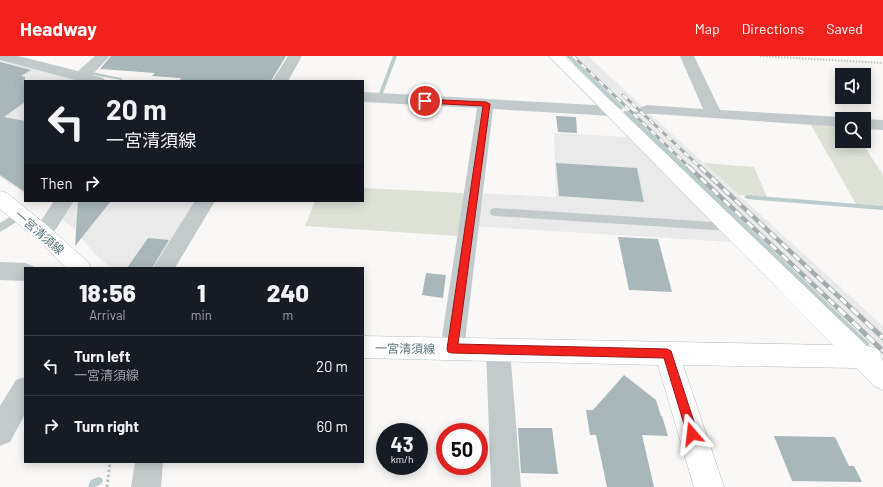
<!DOCTYPE html>
<html lang="en">
<head>
<meta charset="utf-8">
<style>
  body { margin:0; font-family:Barlow,"Noto Sans JP",sans-serif; background:#20242c; color:#f1f3f6; height:100vh; display:flex; flex-direction:column; font-size:15px; white-space:nowrap }
  * { box-sizing:border-box; margin:0 }
  p { font-size:13px; color:#9ea1a6 }
  .icon { flex:none; width:22px; height:22px; fill:none; stroke:currentColor; stroke-width:2; stroke-linecap:round; stroke-linejoin:round }
  .map { position:relative; flex:1; overflow:hidden }
  .side { position:absolute; left:24px; top:211px; width:340px; height:196px; display:flex; flex-direction:column; background:#171b24; border-radius:0px; box-shadow:0 2px 10px #0003 }
  .side>* { flex:none }
  .hud { position:absolute; left:24px; top:24px; width:340px; height:122px; border-radius:0px; box-shadow:0 2px 10px #0003; background:#171b24; color:#f1f3f6; overflow:hidden }
  .buttons { position:absolute; left:835px; top:12px; display:grid; gap:8px }
  .buttons a { display:grid; place-items:center; width:36px; height:36px; border-radius:0px; background:#171b24; box-shadow:0 2px 10px #0003; font-size:20px }
  .speed { position:absolute; left:376px; top:367px; display:flex; gap:8px; font-size:20px; font-weight:700; text-align:center }
  .speed>* { display:grid; place-content:center; width:52px; height:52px; border-radius:50%; background:#171b24; box-shadow:0 2px 10px #0003; line-height:1 }
  .speed small { font-size:10px; font-weight:400 }
  .speed .limit { border:6px solid #d22; background:#fff; color:#111 }
  .pin { position:absolute; display:grid; place-items:center; width:34px; height:34px; color:#fff; margin:-17px; border:2px solid #fff; border-radius:50%; box-shadow:0 1px 4px #0007 }
  .me { position:absolute; width:44px; margin:-22px; rotate:343deg; stroke-linejoin:round; filter:drop-shadow(0 0 3px #0008) }
  .turn { display:flex; align-items:center; gap:14px; height:84px; padding:0 16px; font-size:18px }
  .turn .icon { width:52px; height:52px; stroke-width:2.5 }
  .turn b { display:block; font-size:28px; line-height:34px }
  .then { display:flex; align-items:center; height:38px; padding:0 16px; background:#0003; gap:8px; font-size:15px }
  .eta { display:flex; justify-content:space-evenly; align-items:center; height:68px; text-align:center }
  .eta b { font-size:24px; font-weight:800; line-height:28px }
  ul { padding:0; list-style:none }
  li { display:flex; align-items:center; gap:12px; height:60px; padding:0 16px; border-top:1px solid #363941 }
  li div { flex:1 }
  li b { display:block; font-size:15px }
  li em { font-style:normal }
  header { display:flex; align-items:center; gap:24px; box-sizing:border-box; height:56px; padding:0 20px; background:#f1211d; color:#fff }
  header strong { font-size:19px }
  nav { display:flex; gap:22px; margin-inline-start:auto; font-size:14px }
  .map>svg:first-child { display:block }
</style>
</head>
<body>
<header>
<strong>Headway</strong>
<nav><a>Map</a><a>Directions</a><a>Saved</a></nav>
</header>
<div class="map">
<svg width="883" height="431" viewBox="0 0 883 431">
  <rect width="100%" height="100%" fill="#f9f8f6"/>
  <path fill="#e9eae9" d="M569 0H588L644 52H623Z
    M0 4 82 25H25V138L0 121Z
    M630 59H651L883 270V290L869 289Z
    M554 77 628 81 732 186 472 170 477 137 556 141Z
    M71 145H200L157 212H111L95 198 73 172 62 163Z"/>
  <path fill="#dde1d6" d="M811 69 842 71V85H861L883 119V150L856 148Z
    M704 107 754 111 767 141 739 139Z
    M363 132 464 137 458 180 305 170 315 145H363Z"/>
  <g fill="none" stroke-linecap="round" stroke-linejoin="round">
    <path fill="#bbcccd" fill-rule="evenodd" d="M393 0H397L382 40 378 41V40Z
      M566 0H570L623 51V53H619Z
      M90 14H92L93 15 92 16 121 22 123 23 121 24 88 18 87 17Z
      M624 55 651 56V58H631L868 286 869 288 868 290 866 291 864 290 625 58 624 56Z
      M747 139 883 150V154L747 143 744 141Z
      M99 421 102 422 103 425C100 431 94 431 88 431L91 424Z"/>
  </g>
  <path fill="#a9b7ba" d="M111 0H286L271 25H179L181 22 152 20 155 17 100 13Z
    M0 6 31 14 21 20 25 21V46L4 61 25 65V136L0 119Z
    M556 60 576 61 577 77 558 76Z
    M556 107 637 112 644 146 559 140Z
    M78 145H111L75 190Z
    M618 181 658 183 672 236 629 234Z
    M148 182 169 184 152 212H127Z
    M426 217 446 219 443 242 422 239Z
    M624 319 656 344 661 360H662L668 380 642 379 654 431H607L596 379H590L586 354H593Z
    M518 372H552L558 418 521 417Z
    M774 380 835 381 849 410H854L862 426 792 425Z"/>
  <g fill="none" stroke-linecap="round" stroke-linejoin="round">
    <g stroke="#b5bec1" stroke-width="1">
      <path id="secondary" d="M549 0H564L867 290 879 293 883 305V334L874 330 856 312 683 309 724 431H694L658 309 363 302V280L833 289Z
        M0 135 7 137 50 172 88 206 91 212H66L36 182 0 153Z"/>
    </g>
    <path stroke="#bfc3c4" stroke-width="2" stroke-dasharray="1.5 1.5" stroke-linecap="butt" d="M760 0 883 7"/>
    <path stroke="#bfc3c4" stroke-width="3" stroke-dasharray="2.5 2.5" stroke-linecap="butt" d="M107 431 110 406"/>
    <path fill="#c3cacc" fill-rule="evenodd" d="M495 152 730 167 734 168 736 171 734 174 730 175 495 160 491 159 490 156 491 153Z
      M21 154 25 155 26 158 25 161 0 176V167Z"/>
    <path fill="#c3cacc" fill-rule="evenodd" d="M0 0H18L78 15 95 0H110L92 19 103 22 106 25H79L0 4Z
      M288 0H302L288 25H272Z
      M680 0H694L720 54 842 61 848 63H842V71L641 57 639 54 641 51 647 49 703 53Z
      M363 36 612 50 618 52 620 55 618 58 612 60 493 53 464 293 461 301 452 304 443 301 440 293 477 52 363 46Z
      M864 63 883 64V74L864 73Z
      M54 145H74L50 182 43 185 36 182 33 177Z
      M195 145H215L175 212H153Z
      M0 206 25 207 33 210 34 212H25V225L0 224Z
      M498 282 507 285 510 293 521 431H491L486 293 489 285Z
      M25 321V358L10 386 0 390V350L16 324Z
      M135 406H163L161 431H131Z"/>
    <use href="#secondary" fill="#fff" fill-rule="evenodd"/>
    <g stroke="#a4aeb1" stroke-width="3">
      <path id="rail-far2" d="M573 0 690 112
        M623 39 701 112"/>
    </g>
    <g stroke="#a4aeb1" stroke-width="4.5">
      <path id="rail-far1" d="M689 111 839 253
        M700 111 852 253"/>
    </g>
    <g stroke="#a4aeb1" stroke-width="5">
      <path id="rail" d="M838 252 883 295
        M851 252 883 282"/>
    </g>
    <use href="#rail-far2" stroke="#fff" stroke-width="2" stroke-dasharray="6" stroke-linecap="butt"/>
    <use href="#rail-far1" stroke="#fff" stroke-width="3" stroke-dasharray="8" stroke-linecap="butt"/>
    <use href="#rail" stroke="#fff" stroke-width="3.5" stroke-dasharray="10" stroke-linecap="butt"/>
  </g>
  <path fill="#f1211d" stroke="#9d1513" d="M422 43 486 46 490 48 458 288 667 293 671 295 698 378 697 382 692 384 688 382 687 378 664 302 452 297 448 296 447 293 483 50 425 47 422 46Z"/>
  <g text-anchor="middle" dominant-baseline="central" stroke-width="4" stroke-linejoin="round" paint-order="stroke">
    <g font-size="12" fill="#5d767d" stroke="#fff">
      <text transform="translate(40 176) rotate(41)">一宮清須線</text>
      <text transform="translate(405 292) rotate(1)">一宮清須線</text>
    </g>
  </g>
</svg>
<div class="buttons">
<a><svg class="icon" aria-label="sound" viewBox="0 0 24 24"><path d="M4 9h4l5-4v14l-5-4H4zM17 9q2 3 0 6"/></svg></a>
<a><svg class="icon" aria-label="search" viewBox="0 0 24 24"><circle cx="10" cy="10" r="6"/><path d="M15 15l6 6"/></svg></a>
</div>
<div class="speed"><div>43<small>km/h</small></div><div class="limit">50</div></div>
<div class="pin" style="left:425px;top:45px;background:#d93025"><svg class="icon" aria-label="arrive" viewBox="0 0 24 24"><path d="M6 21V4h12l-3 4 3 4H6"/></svg></div>
<svg class="me" style="left:692px;top:378px" viewBox="-20 -20 40 40"><path d="M0-17L14 15 0 8-14 15z" fill="#f1211d" stroke="#fff" stroke-width="4"/></svg>
<div class="hud">
<div class="turn"><svg class="icon" aria-label="left" viewBox="0 0 24 24"><path d="M17 20v-9H6M10 6l-5 5 5 5"/></svg><div><b>20 m</b>一宮清須線</div></div>
<div class="then">Then<svg class="icon" aria-label="right" viewBox="0 0 24 24"><path d="M7 20v-9h11M14 6l5 5-5 5"/></svg></div>
</div>
<section class="side">
<div class="eta">
<div><b>18:56</b><p>Arrival</p></div>
<div><b>1</b><p>min</p></div>
<div><b>240</b><p>m</p></div>
</div>
<ul>
<li><svg class="icon" aria-label="left" viewBox="0 0 24 24"><path d="M17 20v-9H6M10 6l-5 5 5 5"/></svg><div><b>Turn left</b><p>一宮清須線</p></div><em>20 m</em></li>
<li><svg class="icon" aria-label="right" viewBox="0 0 24 24"><path d="M7 20v-9h11M14 6l5 5-5 5"/></svg><div><b>Turn right</b></div><em>60 m</em></li>
</ul>
</section>
</div>
</body>
</html>
